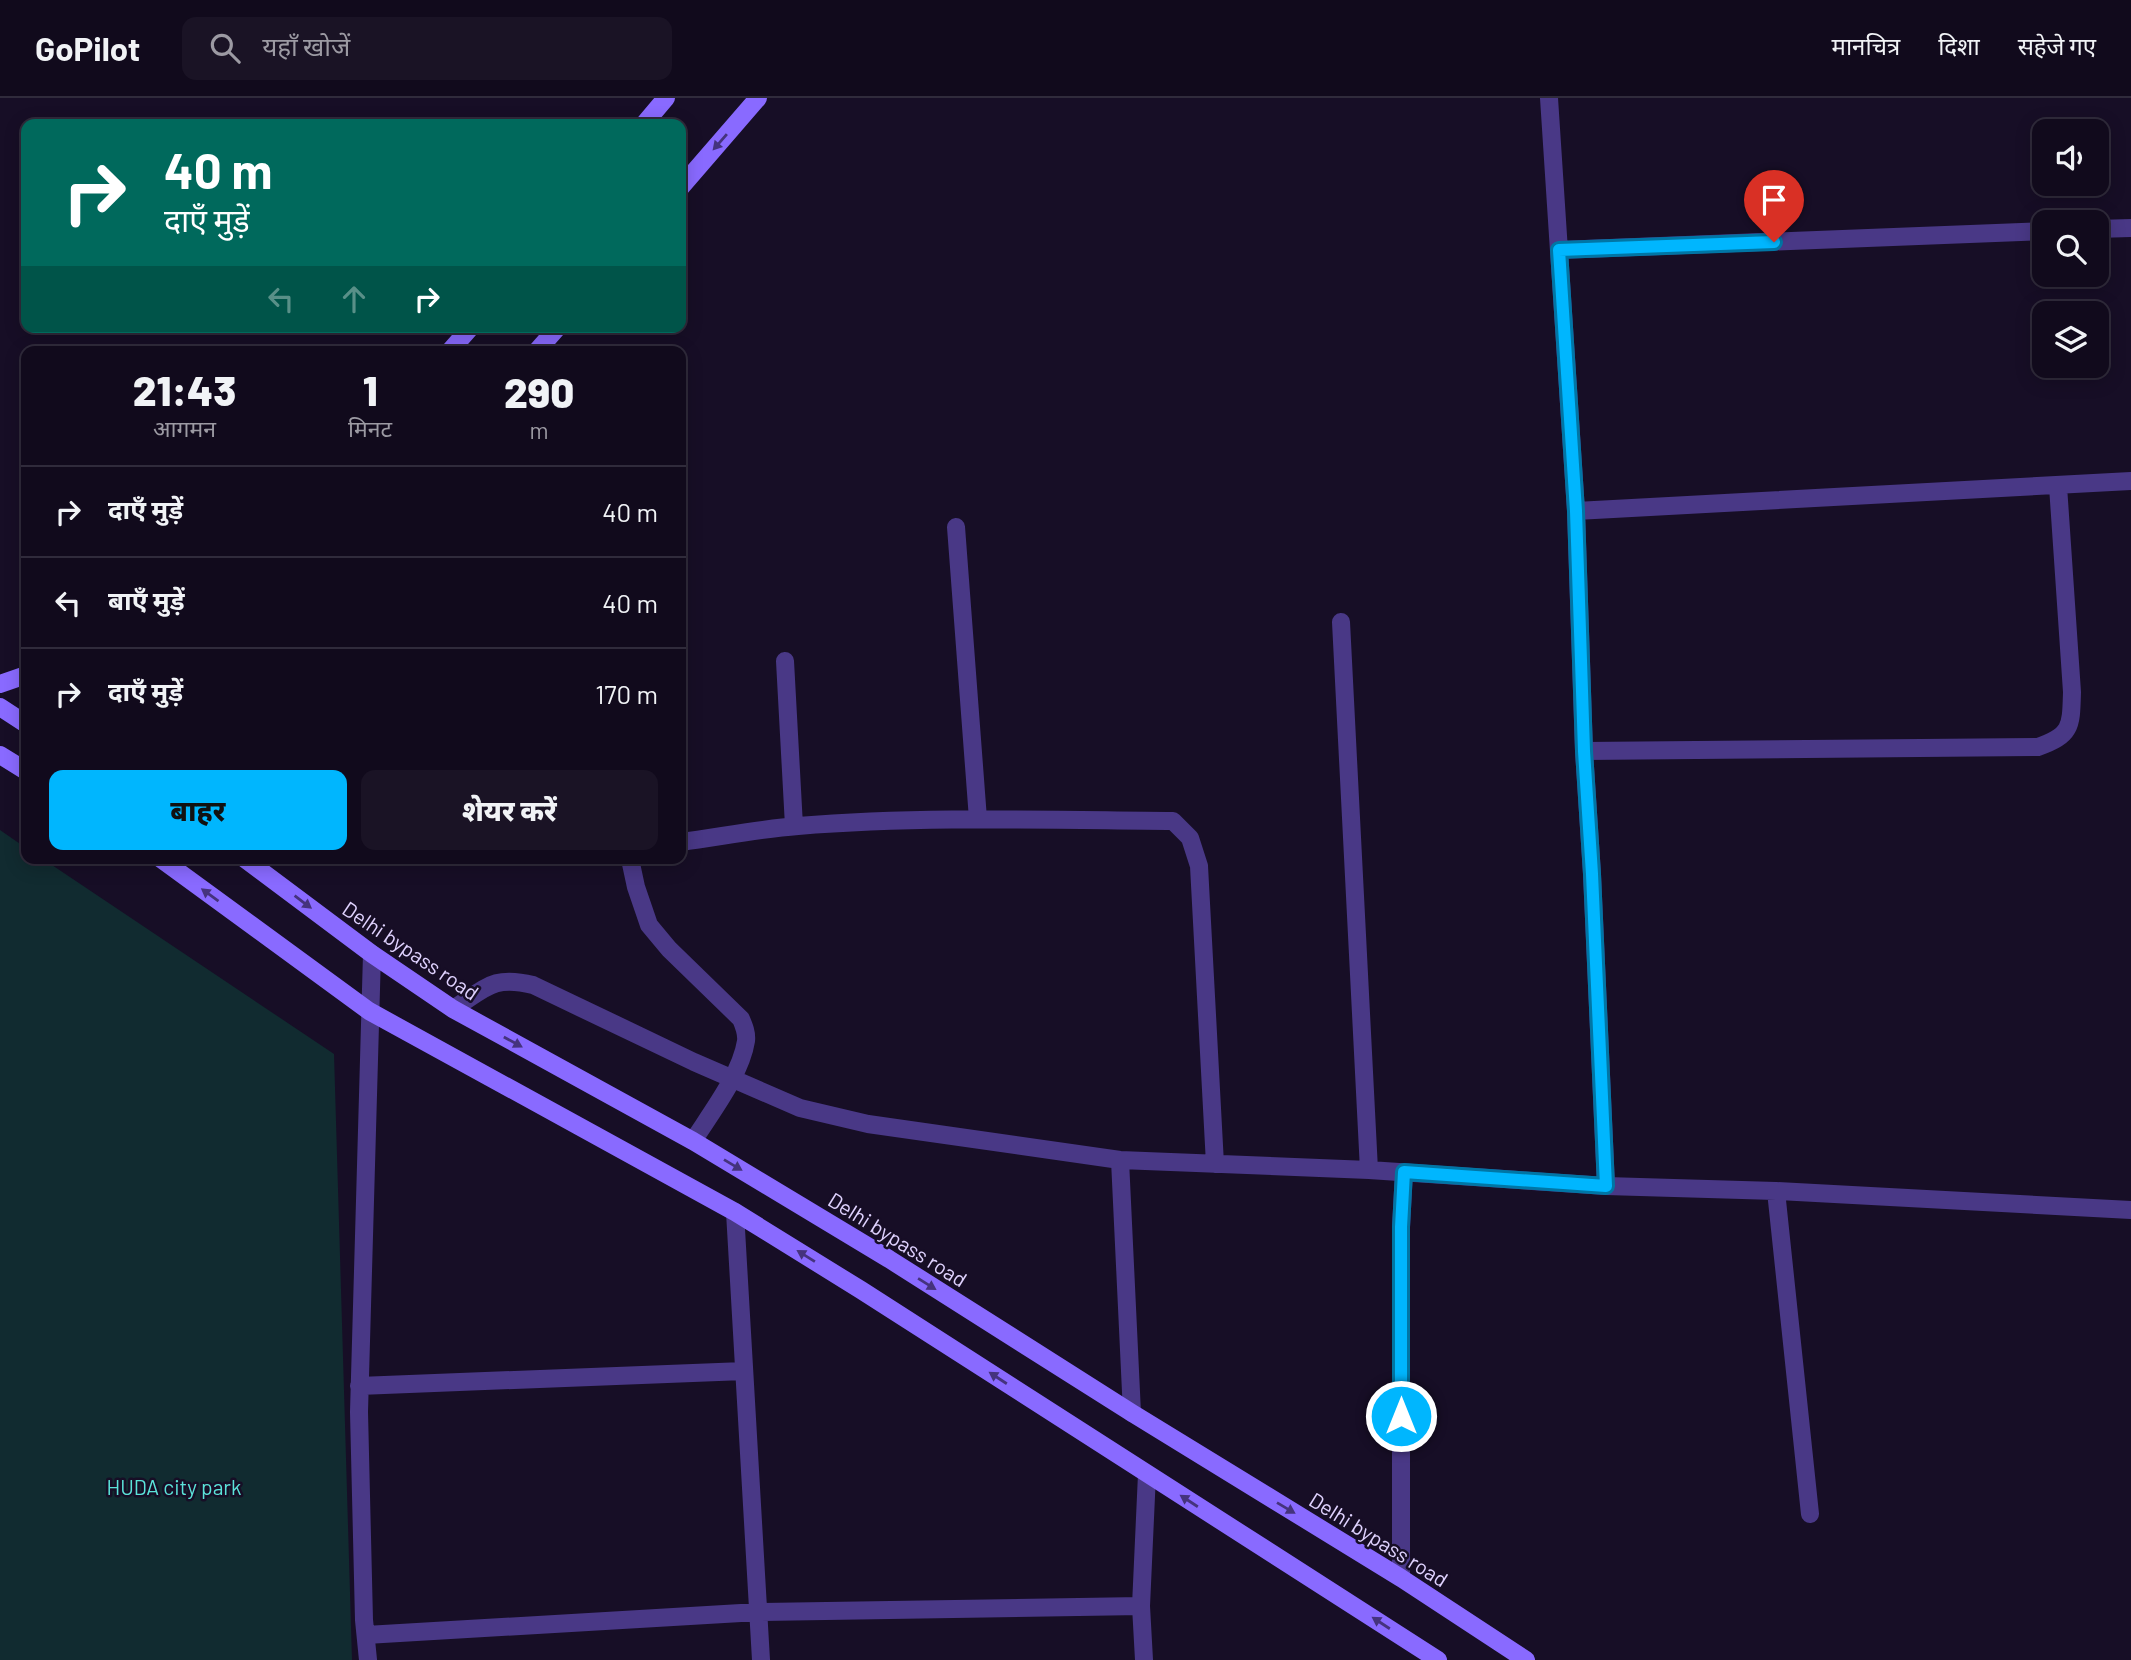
<!DOCTYPE html>
<html lang="hi">
<head>
<meta charset="utf-8">
<style>
  body { margin:0; font-family:Barlow,"Noto Sans Devanagari",sans-serif; background:#1a1325; color:#f1f3f6; height:100vh; display:flex; flex-direction:column; font-size:26px; white-space:nowrap }
  * { box-sizing:border-box; margin:0 }
  p { font-size:23px; color:#9c9aa3 }
  .icon { flex:none; width:38px; height:38px; fill:none; stroke:currentColor; stroke-width:2; stroke-linecap:round; stroke-linejoin:round }
  .map { position:relative; flex:1; overflow:hidden }
  .panel { position:absolute; left:21px; top:248px; width:665px; height:518px; display:flex; flex-direction:column; background:#110a1c; border-radius:14px; box-shadow:0 4px 18px #0003,0 0 0 2px #302b3b }
  .panel>* { flex:none }
  .banner { position:absolute; left:21px; top:21px; width:665px; height:214px; border-radius:14px; box-shadow:0 4px 18px #0003,0 0 0 2px #302b3b; background:#00695c; color:#fff; overflow:hidden }
  .tools { position:absolute; left:2032px; top:21px; display:grid; gap:14px }
  .tools a { display:grid; place-items:center; width:77px; height:77px; border-radius:14px; background:#110a1c; box-shadow:0 4px 18px #0003,0 0 0 2px #302b3b; font-size:35px }
  .pin { position:absolute; display:grid; place-items:center; width:60px; height:60px; color:#fff; margin:-72px -30px; border-radius:50% 50% 50% 0; rotate:-45deg; box-shadow:0 0 7px #0007 }
  .pin .icon { rotate:45deg }
  .me { position:absolute; width:77px; margin:-38px; rotate:0deg; stroke-linejoin:round; filter:drop-shadow(0 0 5px #0008) }
  .turn { display:flex; align-items:center; gap:24px; height:147px; padding:0 28px; font-size:32px }
  .turn .icon { width:91px; height:91px; stroke-width:2.5 }
  .turn b { display:block; font-size:49px; line-height:60px }
  .lanes { display:flex; align-items:center; height:66px; padding:0 28px; background:#0003; justify-content:center; gap:35px; direction:ltr }
  .lanes .off { opacity:.35 }
  .eta { display:flex; justify-content:space-evenly; align-items:center; height:119px; text-align:center }
  .eta b { font-size:42px; font-weight:800; line-height:49px }
  .action { display:flex; gap:14px; margin-top:auto; padding:14px 28px }
  .action a { flex:1; height:80px; border-radius:14px; background:#00b6fe; color:#111; font-size:28px; font-weight:800; line-height:80px; text-align:center }
  .action a+a { background:#1a1325; color:#f1f3f6 }
  ul { padding:0; list-style:none }
  li { display:flex; align-items:center; gap:21px; height:91px; padding:0 28px; border-top:2px solid #302b3b }
  li div { flex:1 }
  li b { display:block; font-size:26px }
  li em { font-style:normal }
  header { display:flex; align-items:center; gap:42px; box-sizing:border-box; height:98px; padding:0 35px; background:#110a1c; border-bottom:2px solid #302b3b }
  header strong { font-size:33px }
  nav { display:flex; gap:38px; margin-inline-start:auto; font-size:24px }
  .search { width:490px; height:63px; background:#1a1325; display:flex; align-items:center; gap:18px; box-sizing:border-box; padding:0 24px; border-radius:14px; color:#9c9aa3; font-size:26px }
  .map>svg:first-child { display:block }
</style>
</head>
<body>
<header>
<strong>GoPilot</strong>
<div class="search"><svg class="icon" aria-label="search" viewBox="0 0 24 24"><circle cx="10" cy="10" r="6"/><path d="M15 15l6 6"/></svg>यहाँ खोजें</div>
<nav><a>मानचित्र</a><a>दिशा</a><a>सहेजे गए</a></nav>
</header>
<div class="map">
<svg width="2131" height="1562" viewBox="0 0 2131 1562">
  <rect width="100%" height="100%" fill="#170e26"/>
  <path fill="#112b30" d="M0 732 26 750V761H43L334 956 352 1562H0Z"/>
  <g fill="none" stroke-linecap="round" stroke-linejoin="round">
    <path stroke="#493886" stroke-width="18" d="M1549 0 1576 413 1584 653 1592 776 1606 1088
      M2096 131 2131 130
      M1559 152 2044 133
      M1576 413 2131 383
      M956 429 978 721
      M1341 524 1369 1072
      M785 563 794 728
      M1584 653 2038 649C2072 637 2071 628 2072 594L2058 388
      M681 744C719 739 759 731 798 728 922 718 1048 722 1173 723L1190 740 1199 768 1215 1066
      M630 761 636 789 649 827 669 851 741 921C744 928 747 935 746 943 741 976 711 1015 693 1043
      M453 911C486 890 493 877 533 887L694 964 800 1010 868 1026 1120 1062 1369 1072 1606 1088 1776 1093 2131 1112
      M1120 1062 1132 1315
      M1776 1093 1810 1416
      M735 1114 761 1562
      M359 1288 744 1273
      M1401 1480V1129L1404 1074
      M366 1537 758 1514 1141 1508
      M368 1562 364 1522 359 1314 372 856
      M1144 1562 1141 1508 1147 1376"/>
    <path stroke="#896aff" stroke-width="18" d="M644 26 666 0
      M681 89 758 0
      M449 254 471 229
      M536 254 558 229
      M0 586 26 577
      M0 609 26 626
      M0 657 26 673
      M161 761 369 913 735 1114 861 1192 1438 1562
      M245 761 372 856 453 911 693 1043 889 1161 1132 1315 1401 1480 1526 1562"/>
  </g>
  <defs><path id="oneway-solid" d="M-6-.8H1V-3.2L6.5 0L1 3.2V.8H-6Z" transform="scale(1.75)"/></defs>
  <g fill="#45337d">
    <use href="#oneway-solid" transform="translate(720 44) rotate(131)"/>
    <use href="#oneway-solid" transform="translate(210 797) rotate(-144)"/>
    <use href="#oneway-solid" transform="translate(303 804) rotate(37)"/>
    <use href="#oneway-solid" transform="translate(513 944) rotate(29)"/>
    <use href="#oneway-solid" transform="translate(733 1067) rotate(31)"/>
    <use href="#oneway-solid" transform="translate(806 1158) rotate(-148)"/>
    <use href="#oneway-solid" transform="translate(927 1186) rotate(32)"/>
    <use href="#oneway-solid" transform="translate(998 1280) rotate(-147)"/>
    <use href="#oneway-solid" transform="translate(1189 1403) rotate(-147)"/>
    <use href="#oneway-solid" transform="translate(1286 1410) rotate(31)"/>
    <use href="#oneway-solid" transform="translate(1381 1525) rotate(-147)"/>
  </g>
  <g fill="none" stroke-linecap="round" stroke-linejoin="round">
    <g stroke="#0076a5" stroke-width="18">
      <path id="route" d="M1401 1318V1129L1404 1074 1606 1088 1592 776 1584 653 1576 413 1559 152 1774 144"/>
    </g>
    <use href="#route" stroke="#00b6fe" stroke-width="12"/>
  </g>
  <g text-anchor="middle" dominant-baseline="central" stroke-width="5" stroke-linejoin="round" paint-order="stroke">
    <g font-size="21" fill="#e0d3ff" stroke="#170e26">
      <text transform="translate(411 852) rotate(34)">Delhi bypass road</text>
      <text transform="translate(898 1141) rotate(32)">Delhi bypass road</text>
      <text transform="translate(1379 1441) rotate(32)">Delhi bypass road</text>
    </g>
    <g font-size="21" fill="#5be3d9" stroke="#170e26">
      <text x="174" y="1388">HUDA city park</text>
    </g>
  </g>
</svg>
<div class="tools">
<a><svg class="icon" aria-label="sound" viewBox="0 0 24 24"><path d="M4 9h4l5-4v14l-5-4H4zM17 9q2 3 0 6"/></svg></a>
<a><svg class="icon" aria-label="search" viewBox="0 0 24 24"><circle cx="10" cy="10" r="6"/><path d="M15 15l6 6"/></svg></a>
<a><svg class="icon" aria-label="layers" viewBox="0 0 24 24"><path d="M12 4l9 5-9 5-9-5zM3 14l9 5 9-5"/></svg></a>
</div>
<div class="pin" style="left:1774px;top:144px;background:#d93025"><svg class="icon" aria-label="arrive" viewBox="0 0 24 24"><path d="M6 21V4h12l-3 4 3 4H6"/></svg></div>
<svg class="me" style="left:1401px;top:1318px" viewBox="-20 -20 40 40"><circle r="17" fill="#00b6fe" stroke="#fff" stroke-width="3"/><path d="M0-11L8 9 0 5-8 9z" fill="#fff"/></svg>
<div class="banner">
<div class="turn"><svg class="icon" aria-label="right" viewBox="0 0 24 24"><path d="M7 20v-9h11M14 6l5 5-5 5"/></svg><div><b>40 m</b>दाएँ मुड़ें</div></div>
<div class="lanes"><svg class="icon off" aria-label="left" viewBox="0 0 24 24"><path d="M17 20v-9H6M10 6l-5 5 5 5"/></svg><svg class="icon off" aria-label="ahead" viewBox="0 0 24 24"><path d="M12 20V5M6 11l6-6 6 6"/></svg><svg class="icon" aria-label="right" viewBox="0 0 24 24"><path d="M7 20v-9h11M14 6l5 5-5 5"/></svg></div>
</div>
<section class="panel">
<div class="eta">
<div><b>21:43</b><p>आगमन</p></div>
<div><b>1</b><p>मिनट</p></div>
<div><b>290</b><p>m</p></div>
</div>
<ul>
<li><svg class="icon" aria-label="right" viewBox="0 0 24 24"><path d="M7 20v-9h11M14 6l5 5-5 5"/></svg><div><b>दाएँ मुड़ें</b></div><em>40 m</em></li>
<li><svg class="icon" aria-label="left" viewBox="0 0 24 24"><path d="M17 20v-9H6M10 6l-5 5 5 5"/></svg><div><b>बाएँ मुड़ें</b></div><em>40 m</em></li>
<li><svg class="icon" aria-label="right" viewBox="0 0 24 24"><path d="M7 20v-9h11M14 6l5 5-5 5"/></svg><div><b>दाएँ मुड़ें</b></div><em>170 m</em></li>
</ul>
<div class="action"><a>बाहर</a><a>शेयर करें</a></div>
</section>
</div>
</body>
</html>
